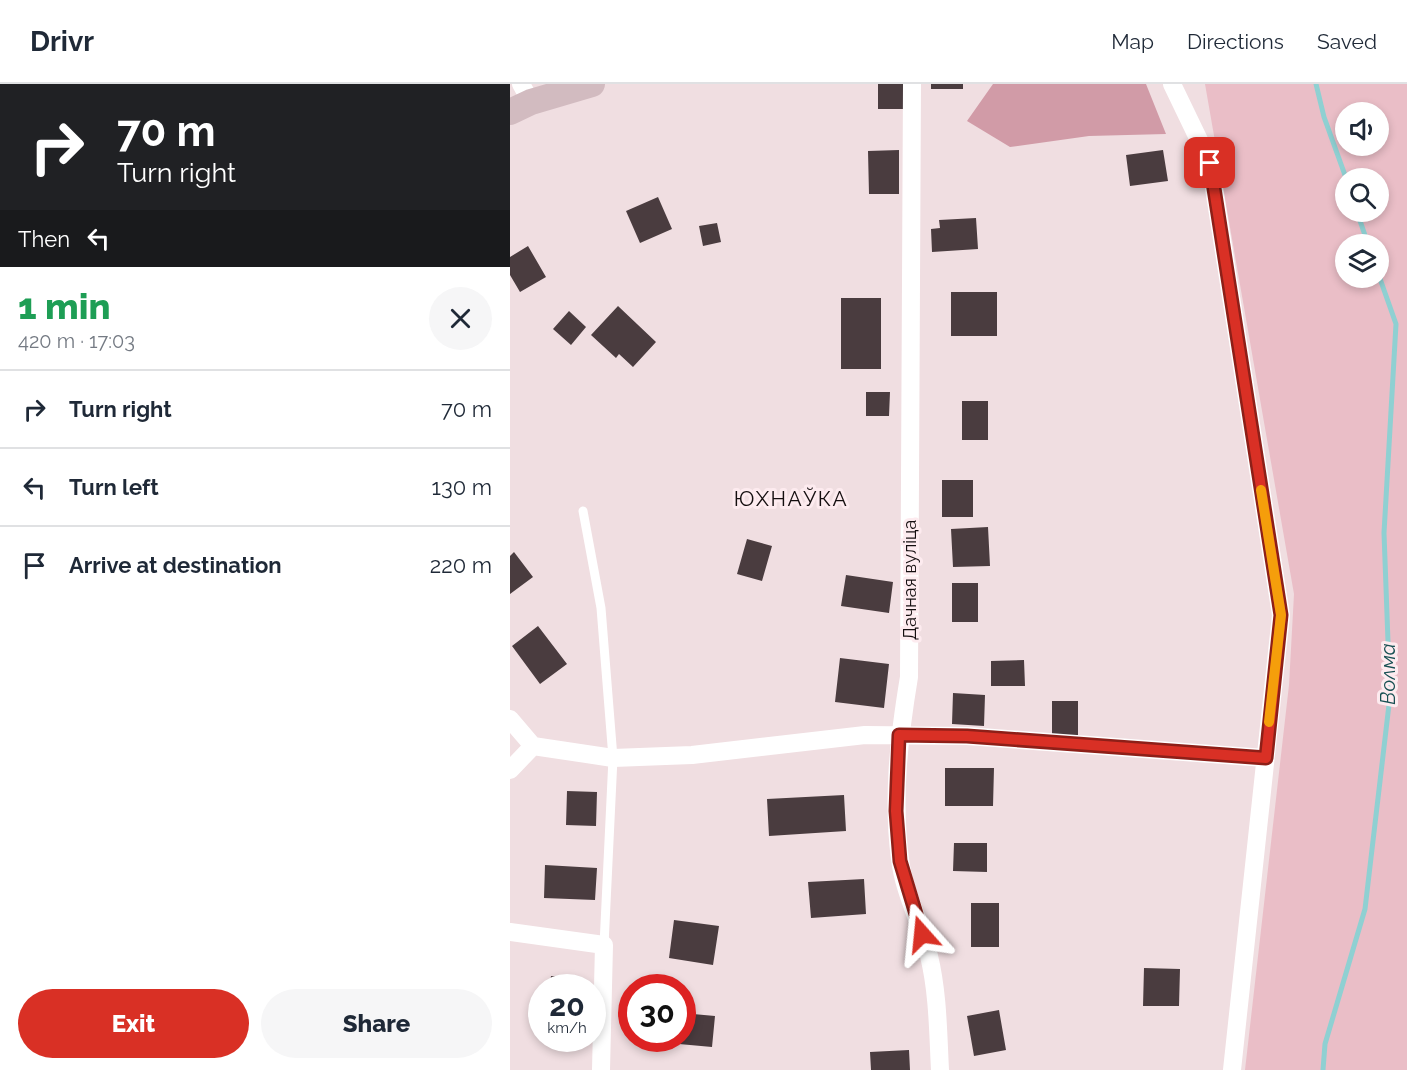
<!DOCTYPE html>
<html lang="en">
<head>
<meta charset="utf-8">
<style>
  body { margin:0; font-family:Raleway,sans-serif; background:#f6f6f7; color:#1f2937; height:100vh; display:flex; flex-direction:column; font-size:22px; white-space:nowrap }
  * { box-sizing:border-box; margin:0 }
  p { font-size:20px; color:#747a83 }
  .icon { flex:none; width:33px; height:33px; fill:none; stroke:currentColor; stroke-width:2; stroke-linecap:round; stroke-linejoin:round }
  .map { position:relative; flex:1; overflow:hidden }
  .side { display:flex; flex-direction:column; background:#fff; width:510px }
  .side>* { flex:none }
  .top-card { background:#202124; color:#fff; overflow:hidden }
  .fabs { position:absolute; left:825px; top:18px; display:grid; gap:12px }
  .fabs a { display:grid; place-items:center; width:54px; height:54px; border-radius:50%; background:#fff; box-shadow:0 3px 9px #0003; font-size:30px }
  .speed { position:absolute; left:18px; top:890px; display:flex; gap:12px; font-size:30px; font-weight:700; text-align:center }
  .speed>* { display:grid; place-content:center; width:78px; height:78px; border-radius:50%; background:#fff; box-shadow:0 3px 9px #0003; line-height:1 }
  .speed small { font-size:15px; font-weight:400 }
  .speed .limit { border:9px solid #d22; background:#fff; color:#111 }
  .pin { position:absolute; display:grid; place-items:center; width:51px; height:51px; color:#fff; margin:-26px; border-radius:12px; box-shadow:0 3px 9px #0006 }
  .me { position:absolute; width:66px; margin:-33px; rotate:342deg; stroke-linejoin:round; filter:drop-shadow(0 0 4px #0008) }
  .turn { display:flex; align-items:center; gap:21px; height:126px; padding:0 18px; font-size:27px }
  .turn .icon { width:78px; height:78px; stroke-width:2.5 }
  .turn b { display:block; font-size:42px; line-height:51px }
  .then { display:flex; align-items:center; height:57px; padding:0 18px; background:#0003; gap:12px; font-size:22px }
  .round { display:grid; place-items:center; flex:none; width:63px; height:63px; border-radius:32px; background:#f6f6f7 }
  .head { display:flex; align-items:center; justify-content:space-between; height:102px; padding:0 18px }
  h1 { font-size:36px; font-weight:800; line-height:45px; color:#1e9e55 }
  .button { display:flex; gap:12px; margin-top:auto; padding:12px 18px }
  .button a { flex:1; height:69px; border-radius:36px; background:#d93025; color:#fff; font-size:24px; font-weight:800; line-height:69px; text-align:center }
  .button a+a { background:#f6f6f7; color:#1f2937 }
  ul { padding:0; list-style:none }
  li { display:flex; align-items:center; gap:18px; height:78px; padding:0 18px; border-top:2px solid #e0e1e3 }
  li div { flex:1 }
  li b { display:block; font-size:22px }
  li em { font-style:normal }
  header { display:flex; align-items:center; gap:36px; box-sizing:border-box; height:84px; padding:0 30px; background:#fff; border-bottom:2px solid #e0e1e3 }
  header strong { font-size:28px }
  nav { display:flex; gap:33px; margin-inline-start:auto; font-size:21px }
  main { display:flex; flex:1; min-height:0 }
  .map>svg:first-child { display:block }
</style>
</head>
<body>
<header>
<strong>Drivr</strong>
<nav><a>Map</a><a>Directions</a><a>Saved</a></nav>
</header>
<main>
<section class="side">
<div class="top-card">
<div class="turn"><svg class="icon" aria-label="right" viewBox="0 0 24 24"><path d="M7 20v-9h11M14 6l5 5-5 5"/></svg><div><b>70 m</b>Turn right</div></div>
<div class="then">Then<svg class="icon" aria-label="left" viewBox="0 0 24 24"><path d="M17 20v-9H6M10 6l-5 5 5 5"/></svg></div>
</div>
<div class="head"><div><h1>1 min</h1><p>420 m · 17:03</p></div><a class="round"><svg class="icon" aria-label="close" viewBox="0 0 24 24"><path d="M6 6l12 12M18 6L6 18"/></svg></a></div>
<ul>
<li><svg class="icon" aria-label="right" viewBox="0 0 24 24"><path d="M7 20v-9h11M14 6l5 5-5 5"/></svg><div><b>Turn right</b></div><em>70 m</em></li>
<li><svg class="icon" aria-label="left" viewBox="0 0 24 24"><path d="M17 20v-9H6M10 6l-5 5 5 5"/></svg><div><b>Turn left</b></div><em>130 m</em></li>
<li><svg class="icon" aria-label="arrive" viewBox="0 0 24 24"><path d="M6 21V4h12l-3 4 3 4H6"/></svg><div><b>Arrive at destination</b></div><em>220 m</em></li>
</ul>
<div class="button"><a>Exit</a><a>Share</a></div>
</section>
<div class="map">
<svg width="897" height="986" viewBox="0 0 897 986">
  <rect width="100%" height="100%" fill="#f0dee1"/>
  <path fill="#eabec7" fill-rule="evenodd" d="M695 0H897V986H735L779 601 784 510ZM836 28H868V62H836ZM836 94H868V128H836ZM836 160H868V194H836Z"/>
  <path fill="#d19ba7" d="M483 0H636L656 50 579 52 500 63 457 37Z"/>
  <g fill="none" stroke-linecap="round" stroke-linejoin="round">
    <path stroke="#8fd0d2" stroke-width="5" d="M806 0 814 33 836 94
      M847 128 858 160
      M813 986 815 960 855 825 880 612 874 449 886 240 868 189"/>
  </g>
  <path fill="#4a3c3f" d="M368 0H393V25H368Z
    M421 0H453V5H421Z
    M389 66V110H359L358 67Z
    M653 66 658 97 620 102 616 71Z
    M148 113 162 145 130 159 116 127Z
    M466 134 468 165 422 168 421 145 430 144 429 136Z
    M207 139 211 158 193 162 189 142Z
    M18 162 36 193 10 208 0 191V173Z
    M441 208H487V252H441Z
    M331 214H371V285H331Z
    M108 222 146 258 123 283 109 270 106 274 81 251Z
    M59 227 76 243 61 261 43 245Z
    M356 308H380L379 332H356Z
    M452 317H478V356H452Z
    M432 396H463V433H432Z
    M478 443 480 482 443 483 441 445Z
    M237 455 262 462 252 497 227 490Z
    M4 468 23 493 0 510V472Z
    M336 491 383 498 379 529 331 522Z
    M442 499H468V538H442Z
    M28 542 57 580 30 600 2 562Z
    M330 574 379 580 374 624 325 618Z
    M514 576 515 602H481V577Z
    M443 609 475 611 474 642 442 640Z
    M542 617H568V651H542Z
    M435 684H484L483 722H435Z
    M57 707 87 708 86 742 56 741Z
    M334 711 336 747 259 752 257 715Z
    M444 759H477V788L443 787Z
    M35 781 87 784 85 816 34 814Z
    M354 795 356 830 301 834 298 798Z
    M461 819H489V863H461Z
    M164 836 209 842 203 881 159 874Z
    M634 884 670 885 669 922H633Z
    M41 892 72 894V903H40Z
    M489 926 496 966 464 972 457 932Z
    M172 929 205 932 202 963 147 958V954H172Z
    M399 966 400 986H361L360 968Z"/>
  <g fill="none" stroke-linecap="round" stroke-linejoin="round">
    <path stroke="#fff" stroke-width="9" d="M73 427 91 524 103 674 94 861"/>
    <path stroke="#fff" stroke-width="18" d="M11 0 21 18
      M402 0 399 593C389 653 382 714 390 775 394 809 411 839 419 872 428 909 428 948 430 986
      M662 0 700 79 771 531 722 986
      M0 635 23 662
      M23 662 103 674 182 671 355 651 457 652 755 674
      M0 686 23 662
      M0 848 94 861 91 986"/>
    <path stroke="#d2bbc0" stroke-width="26" d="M0 28 21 18 82 0"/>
  </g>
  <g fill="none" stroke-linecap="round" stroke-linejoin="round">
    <g stroke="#8d1f18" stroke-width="15">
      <path id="route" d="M412 850 390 777 386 727 389 651 457 652 756 674 771 531 700 79"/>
    </g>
    <use href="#route" stroke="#d93025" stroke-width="10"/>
    <path stroke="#f59e0b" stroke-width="10" d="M751 406 771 531 759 638"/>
  </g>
  <g text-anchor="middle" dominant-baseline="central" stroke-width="6" stroke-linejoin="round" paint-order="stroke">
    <g font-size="18" fill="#140e0f" stroke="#fdebef">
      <text transform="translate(399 496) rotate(-90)">Дачная вуліца</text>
    </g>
    <g font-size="20" font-style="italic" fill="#185053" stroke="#fdebef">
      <text transform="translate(878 590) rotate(-90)">Волма</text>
    </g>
    <g font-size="21" letter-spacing="1.5" fill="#140e0f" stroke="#fdebef">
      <text x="281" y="414">ЮХНАЎКА</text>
    </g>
  </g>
</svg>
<div class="fabs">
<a><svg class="icon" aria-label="sound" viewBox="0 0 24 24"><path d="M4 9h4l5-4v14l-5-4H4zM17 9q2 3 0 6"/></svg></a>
<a><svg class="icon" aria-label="search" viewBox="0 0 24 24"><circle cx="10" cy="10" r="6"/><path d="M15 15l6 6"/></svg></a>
<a><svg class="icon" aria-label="layers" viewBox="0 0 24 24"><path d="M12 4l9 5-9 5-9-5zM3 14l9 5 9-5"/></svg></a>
</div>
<div class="speed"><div>20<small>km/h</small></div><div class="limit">30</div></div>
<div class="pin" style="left:700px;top:79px;background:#d93025"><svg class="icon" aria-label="arrive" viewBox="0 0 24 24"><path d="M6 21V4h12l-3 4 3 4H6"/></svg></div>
<svg class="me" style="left:412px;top:850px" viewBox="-20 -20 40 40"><path d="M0-17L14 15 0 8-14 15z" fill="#d93025" stroke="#fff" stroke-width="4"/></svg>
</div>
</main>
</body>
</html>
